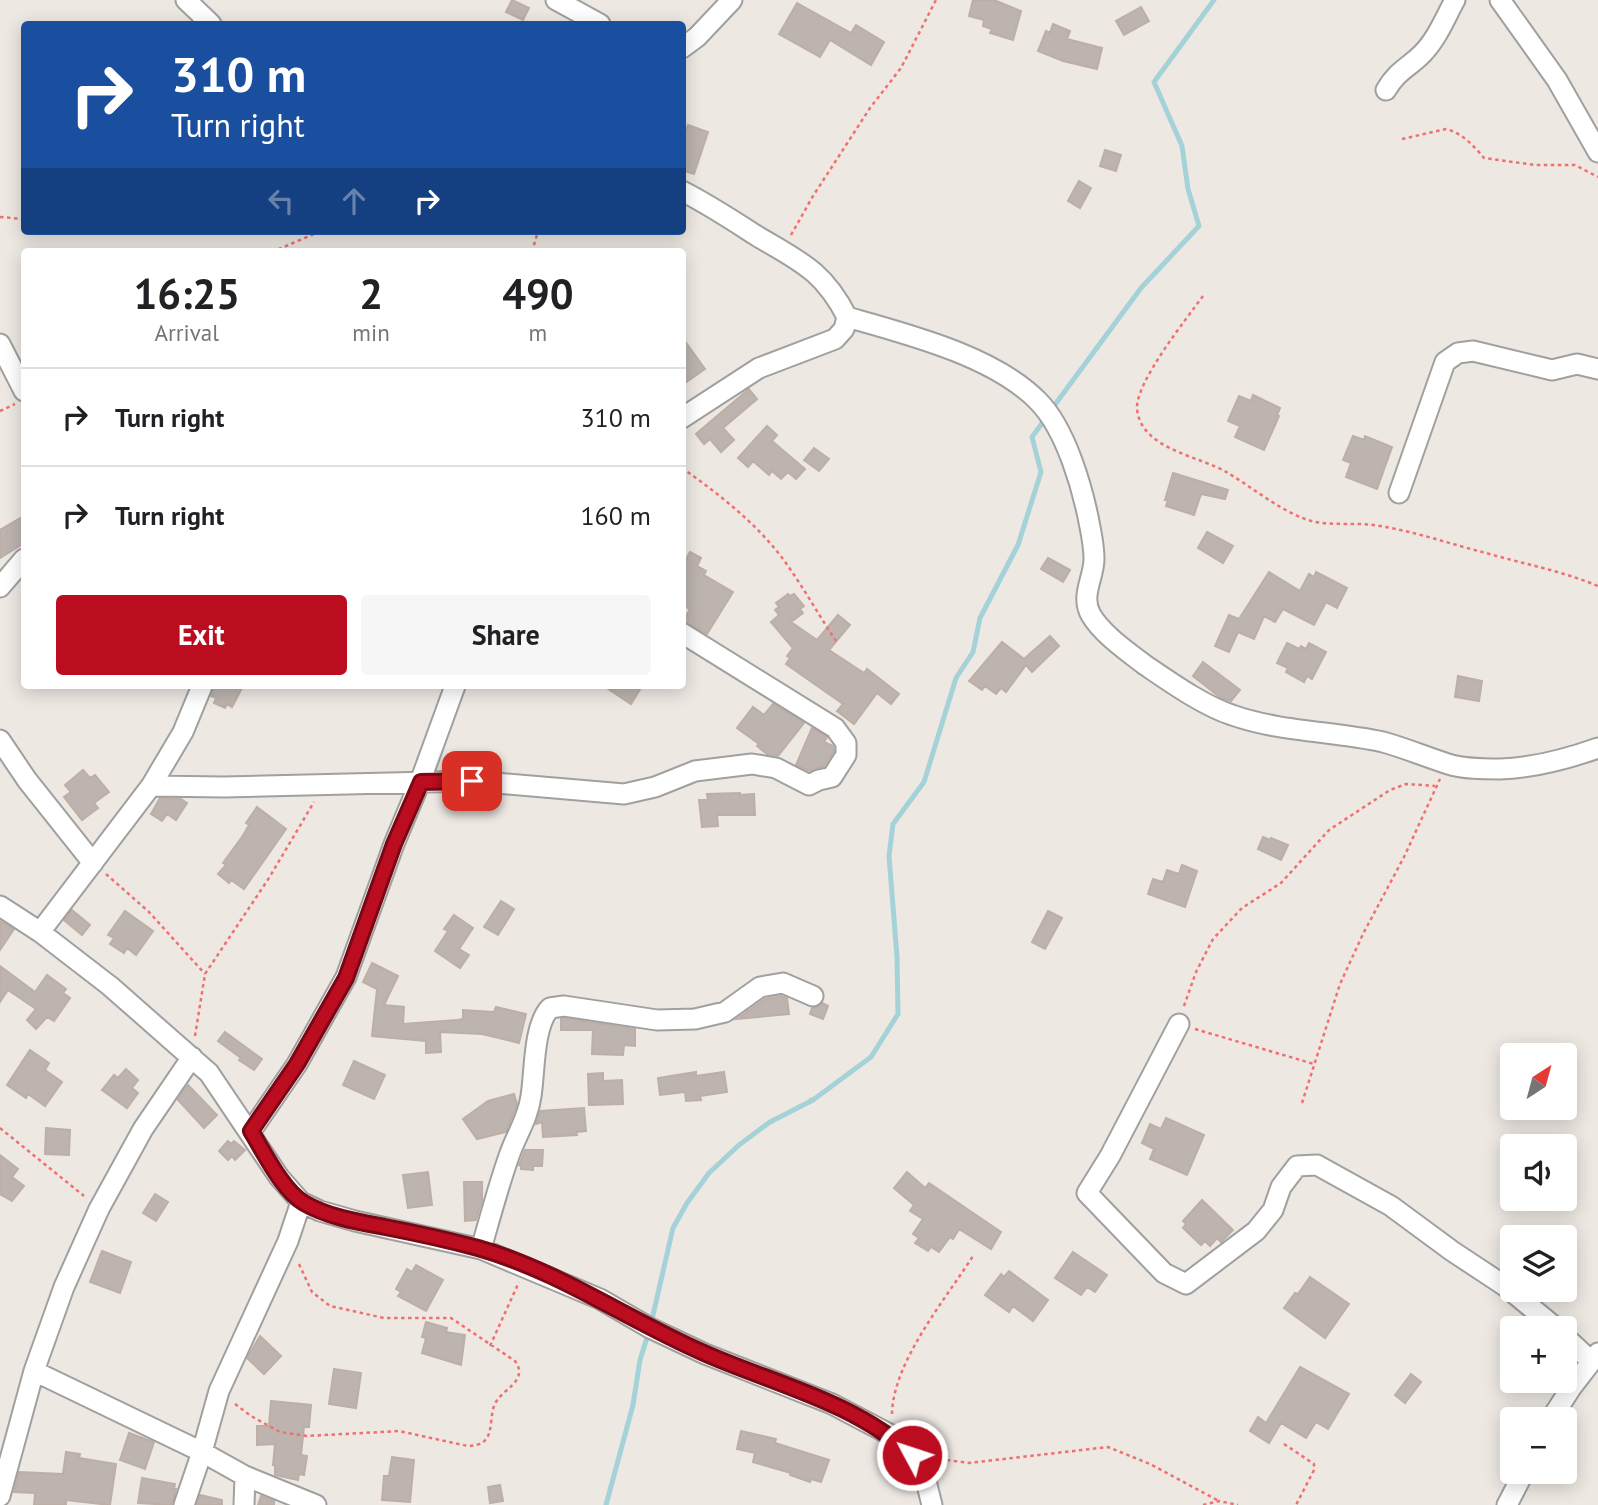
<!DOCTYPE html>
<html lang="en">
<head>
<meta charset="utf-8">
<style>
  body { margin:0; font-family:"PT Sans",sans-serif; background:#f6f6f6; color:#202124; height:100vh; display:flex; flex-direction:column; font-size:26px; white-space:nowrap }
  * { box-sizing:border-box; margin:0 }
  p { font-size:23px; color:#757577 }
  .icon { flex:none; width:38px; height:38px; fill:none; stroke:currentColor; stroke-width:2; stroke-linecap:round; stroke-linejoin:round }
  .map { position:relative; flex:1; overflow:hidden }
  .side { position:absolute; left:21px; top:248px; width:665px; height:441px; display:flex; flex-direction:column; background:#fff; border-radius:7px; box-shadow:0 4px 18px #0003 }
  .side>* { flex:none }
  .banner { position:absolute; left:21px; top:21px; width:665px; height:214px; border-radius:7px; box-shadow:0 4px 18px #0003; background:#1a4fa0; color:#fff; overflow:hidden }
  .needle { width:46px; rotate:36deg }
  .controls { position:absolute; left:1500px; top:1043px; display:grid; gap:14px }
  .controls a { display:grid; place-items:center; width:77px; height:77px; border-radius:7px; background:#fff; box-shadow:0 4px 18px #0003; font-size:35px }
  .pin { position:absolute; display:grid; place-items:center; width:60px; height:60px; color:#fff; margin:-30px; border-radius:14px; box-shadow:0 4px 10px #0006 }
  .me { position:absolute; width:77px; margin:-38px; rotate:310deg; stroke-linejoin:round; filter:drop-shadow(0 0 5px #0008) }
  .turn { display:flex; align-items:center; gap:24px; height:147px; padding:0 35px; font-size:32px }
  .turn .icon { width:91px; height:91px; stroke-width:2.5 }
  .turn b { display:block; font-size:49px; line-height:60px }
  .lanes { display:flex; align-items:center; height:66px; padding:0 35px; background:#0003; justify-content:center; gap:35px; direction:ltr }
  .lanes .off { opacity:.35 }
  .eta { display:flex; justify-content:space-evenly; align-items:center; height:119px; text-align:center }
  .eta b { font-size:42px; font-weight:700; line-height:49px }
  .primary-button { display:flex; gap:14px; margin-top:auto; padding:14px 35px }
  .primary-button a { flex:1; height:80px; border-radius:7px; background:#bb0d1f; color:#fff; font-size:28px; font-weight:700; line-height:80px; text-align:center }
  .primary-button a+a { background:#f6f6f6; color:#202124 }
  ul { padding:0; list-style:none }
  li { display:flex; align-items:center; gap:21px; height:98px; padding:0 35px; border-top:2px solid #e0e0e0 }
  li div { flex:1 }
  li b { display:block; font-size:26px }
  li em { font-style:normal }
  .map>svg:first-child { display:block }
</style>
</head>
<body>
<div class="map">
<svg width="1598" height="1505" viewBox="0 0 1598 1505">
  <rect width="100%" height="100%" fill="#ede8e2"/>
  <g fill="none" stroke-linecap="round" stroke-linejoin="round">
    <path stroke="#a5d2d8" stroke-width="5" d="M1051 410 1141 288 1199 226 1188 189 1182 146 1154 82 1214 0
      M813 1100 871 1057 898 1014 897 957 889 856 893 824 924 782 956 678 973 652 980 618 1018 545 1041 472 1032 437 1046 418
      M606 1505 633 1405 640 1360 650 1328 673 1228 687 1203 709 1173 739 1145 770 1122 813 1100H811"/>
  </g>
  <path fill="#bdb4af" stroke="#bdaea6" stroke-width="2" d="M512 0 529 8 523 20 506 12Z
    M973 0H994L1021 11 1013 40 990 33 992 29 983 26 984 20 969 16Z
    M797 3 851 33 856 25 884 42 871 65 830 40 820 57 779 34Z
    M1141 7 1149 21 1124 35 1116 21Z
    M1053 24 1070 31 1067 39 1102 48 1097 69 1063 61 1038 51 1046 31 1050 33Z
    M688 125 708 132 694 174 682 170V142Z
    M1105 150 1121 155 1116 171 1100 166Z
    M1079 181 1091 188 1080 208 1068 201Z
    M682 337 705 369 682 385Z
    M749 389 757 399 723 428 734 440 721 452 710 439 704 444 696 434Z
    M1253 395 1280 408 1277 415 1279 416 1264 450 1235 437 1240 426 1228 421 1239 396 1251 401Z
    M767 426 777 435 772 441 805 469 796 479 788 472 781 479 772 471 769 475 753 461 748 467 738 458Z
    M1353 436 1364 440 1365 436 1392 447 1377 489 1346 477 1351 463 1343 460Z
    M814 448 829 459 819 471 804 460Z
    M1173 473 1228 490 1225 499 1201 494 1194 515 1166 506 1168 500H1165Z
    M24 516V543L0 558V530Z
    M1207 532 1233 546 1223 563 1198 548Z
    M690 552 701 558 697 566 706 571 704 575 733 592 707 634 683 621 690 609 682 605V566Z
    M1048 558 1070 570 1063 582 1041 569Z
    M1269 572 1300 591 1309 574 1314 577 1316 572 1347 588 1337 608 1326 602 1314 625 1283 609 1275 622 1264 616 1254 639 1238 632 1229 652 1215 646 1229 615 1239 619Z
    M788 594 790 596 794 594 804 606 800 609 803 613 791 622 817 640 838 615 850 625 829 650 864 673 867 669 899 694 891 704 877 693 854 724 837 711 843 704 786 664 790 658 787 656 793 648 771 622 779 615 775 610 779 607 776 603Z
    M1050 636 1059 646 1032 672 1026 665 1006 692 1001 688 996 694 985 686 982 690 969 681 1002 642 1024 659Z
    M1287 643 1299 649 1301 646 1306 649 1309 643 1326 652 1312 679 1307 676 1304 682 1286 672 1288 668 1277 663Z
    M1203 662 1240 690 1231 701 1221 698 1193 676Z
    M1458 676 1482 681 1479 701 1455 697Z
    M215 686H243L232 707 227 704 225 708 214 703 216 698 211 696Z
    M604 686H642L631 704Z
    M773 704 804 723 778 756 767 754 757 746 759 744 737 728 753 707 764 715Z
    M812 728 827 737 824 742 833 746 834 751 824 766 809 771 796 765Z
    M83 770 90 778 95 775 109 792 94 803 98 808 82 820 64 797 71 792 65 785Z
    M740 793V795L754 794 755 815H717L718 826 702 827 699 800H708L707 794Z
    M160 798 181 799 187 803 176 820 167 814 162 821 151 814Z
    M257 807 286 829 244 889 231 880 229 883 218 874 226 865 223 863 242 837 249 825 246 823Z
    M1263 837 1270 840 1271 838 1288 845 1281 860 1258 849Z
    M1182 865 1197 871 1185 907 1148 894 1153 879 1163 882 1167 870 1179 874Z
    M501 901 514 909 498 935 484 927Z
    M72 910 90 925 82 935 64 920Z
    M125 911 153 931 136 955 127 948 124 953 110 944 114 938 108 935Z
    M1048 911 1062 918 1045 949 1032 942Z
    M454 915 473 928 459 949 469 955 460 968 435 951 448 931 444 929Z
    M0 921 14 929 0 950Z
    M372 963 398 976 384 1005 404 1007 403 1024 457 1020 463 1019V1010L494 1012 496 1007 526 1014 519 1043 482 1034 440 1032 441 1052 426 1053V1041L372 1036 377 989 363 982Z
    M0 966 35 992 47 975 66 989 63 993 70 998 54 1021 47 1017 36 1029 27 1020 36 1009 8 990 0 1002Z
    M781 996 787 998 789 1014 737 1019 765 999Z
    M822 1003 828 1006 823 1019 810 1014 812 1008Z
    M564 1018 635 1029V1046L624 1045 623 1055 592 1054 593 1030H561V1019Z
    M225 1032 262 1059 254 1070 239 1060 241 1058 218 1041Z
    M30 1050 49 1063 45 1070 62 1082 45 1106 28 1094 26 1098 7 1085Z
    M354 1061 385 1075 374 1099 343 1085Z
    M126 1069 138 1080 132 1088 138 1093 127 1108 102 1090 114 1075 118 1078Z
    M696 1072V1076L724 1072 727 1092 700 1096 701 1100 686 1101 685 1092 660 1095 658 1078Z
    M603 1073V1081L622 1080 623 1104 589 1105 588 1074Z
    M188 1085 217 1115 204 1128 178 1100Z
    M514 1094 517 1104 506 1132 477 1139 463 1119 488 1101Z
    M584 1108 586 1131 576 1132 577 1135 543 1137 542 1122 536 1124 540 1111Z
    M1166 1118 1204 1135 1187 1175 1150 1159 1154 1149 1142 1143 1150 1124 1161 1129Z
    M46 1128 70 1130 69 1155 45 1154Z
    M228 1141 231 1144 234 1141 245 1150 235 1160 232 1156 228 1160 219 1151Z
    M525 1150H543L542 1166H533V1170L521 1169V1166L519 1165Z
    M0 1155 18 1169 12 1177 24 1186 12 1201 0 1194Z
    M428 1172 432 1205 408 1208 403 1175Z
    M907 1172 925 1188 929 1183 1001 1232 991 1249 959 1229 953 1239 950 1237 939 1252 931 1247 928 1251 915 1243 919 1238 913 1234 923 1219 910 1211 914 1205 894 1188Z
    M464 1182H482V1200L476 1220 465 1221Z
    M155 1194 168 1202 156 1221 143 1213Z
    M1202 1200 1233 1230 1221 1242 1217 1238 1210 1246 1205 1241 1201 1245 1183 1228 1186 1224 1183 1221Z
    M102 1251 131 1262 120 1293 90 1282Z
    M1073 1252 1107 1275 1095 1292 1087 1287 1081 1295 1055 1278Z
    M416 1265 443 1280 426 1311 398 1296 401 1292 396 1289 407 1269 412 1272Z
    M1009 1271 1048 1300 1033 1321 1013 1306 1009 1312 985 1295 1001 1274 1004 1277Z
    M1310 1277 1349 1304 1325 1338 1284 1308 1295 1293 1298 1294Z
    M426 1322 447 1328 446 1332 465 1335 461 1365 422 1353 426 1338 422 1337Z
    M260 1336 281 1356 264 1374 247 1358Z
    M1300 1367 1349 1394 1328 1429 1316 1422 1306 1438 1281 1423 1269 1443 1250 1431 1258 1417 1266 1423Z
    M334 1369 361 1373 356 1408 329 1404Z
    M1411 1374 1421 1382 1405 1403 1395 1395Z
    M271 1401 311 1405 309 1427H304L301 1455 307 1456 304 1475 299 1474 298 1480 275 1475V1465H273L275 1444 257 1445V1426H269Z
    M741 1431 776 1439 775 1443 829 1460 821 1482 811 1479 810 1482 790 1475 791 1473 753 1462 755 1453 737 1449Z
    M129 1433 154 1442 145 1469 120 1460Z
    M66 1452 80 1454 79 1458 116 1464 110 1505 66 1500V1505H34L35 1493 14 1492 19 1472 63 1474Z
    M392 1457 414 1460 410 1502 382 1500 384 1476H389Z
    M142 1478 175 1484 174 1489H176L172 1505 138 1503Z
    M500 1485 503 1501 490 1503 488 1487Z
    M200 1495 222 1500V1505H197Z
    M261 1496 274 1501V1505H258Z"/>
  <g fill="none" stroke-linecap="round" stroke-linejoin="round">
    <g stroke="#a0a0a0" stroke-width="23">
      <path id="street" d="M186 0 211 24
        M556 0 600 24
        M1500 0 1557 80 1598 152
        M682 48 697 37 732 0
        M1386 90C1397 71 1408 68 1422 54 1437 39 1445 18 1455 0
        M682 191C708 204 732 220 757 236 799 261 823 270 847 317L844 329 835 339 759 368 682 418
        M847 317C907 334 994 356 1038 401 1066 429 1083 489 1090 527 1092 537 1094 548 1094 559 1094 578 1080 596 1091 615 1102 634 1128 652 1145 665 1170 682 1204 706 1232 715 1280 732 1333 731 1383 742 1405 748 1426 757 1448 764 1463 769 1484 769 1500 769 1534 768 1567 759 1598 748
        M0 344 24 391
        M1399 493 1445 362 1458 353 1473 351 1552 370 1577 364 1598 369
        M0 587 24 559
        M0 740 27 780 93 863
        M151 786 224 787 472 781 624 794 655 787 695 771 752 764 776 768 809 785 819 780 832 777 846 755V743L835 728 682 633
        M0 906 40 932 110 986 209 1073 279 1177 301 1202 320 1211 355 1221 481 1249 600 1299 650 1328 705 1354 832 1404 891 1435 912 1455 926 1481 932 1505
        M40 932 151 786 183 732 202 686
        M1179 1024 1110 1156 1087 1193 1164 1273 1186 1284 1256 1231 1273 1210 1281 1187 1297 1166 1317 1165 1391 1206 1452 1251 1505 1286 1556 1328
        M251 1131 297 1064 346 977 394 844 420 782 455 686
        M481 1249C490 1218 498 1187 509 1156 516 1135 528 1119 531 1096 535 1072 533 1026 550 1008L564 1006 657 1020 695 1019 725 1012 760 987 783 983 813 996
        M1564 1336 1591 1361
        M34 1371 202 1452 245 1476 316 1505
        M1551 1419 1571 1388 1598 1353
        M0 1496 34 1371 64 1287 99 1209 143 1129 192 1057
        M184 1505 202 1452 219 1391 288 1241 301 1202
        M244 1505 245 1476
        M1507 1505 1524 1472"/>
    </g>
    <path stroke="#f07070" stroke-width="2.5" stroke-dasharray="3.5 3.5" stroke-linecap="butt" d="M1402 139 1446 129C1462 133 1474 146 1484 158L1535 165H1575L1598 177
      M0 217 24 219
      M791 235 813 196 870 108 901 68 936 0
      M272 252 321 231
      M532 252 538 231
      M1203 296C1187 318 1135 383 1137 409 1141 450 1201 456 1228 473 1253 488 1278 509 1305 519 1327 527 1351 522 1373 525 1411 530 1450 544 1486 553 1524 564 1562 571 1598 586
      M0 411 15 404
      M682 468C719 494 756 523 783 559 802 585 818 614 836 641
      M106 874 149 912 205 974
      M1184 1006 1196 972 1213 939 1242 908 1281 883 1329 830 1390 790 1406 784 1435 786
      M1195 1029 1314 1064
      M195 1036 205 974 269 878 314 802
      M1302 1103 1340 984 1363 934 1404 857 1440 779
      M0 1128 84 1196
      M490 1346 519 1282
      M235 1404 251 1416 280 1432 307 1436 399 1431 468 1446C496 1445 488 1425 494 1406 500 1389 530 1382 515 1361L451 1318H384L330 1306 312 1292 298 1262
      M892 1414C893 1362 945 1300 973 1256
      M1284 1444 1314 1464V1470L1296 1505
      M933 1458 969 1463 1108 1447 1150 1464 1219 1501
      M1203 1505 1219 1501 1238 1505"/>
    <use href="#street" stroke="#fff" stroke-width="19"/>
  </g>
  <g fill="none" stroke-linecap="round" stroke-linejoin="round">
    <g stroke="#7a0814" stroke-width="18">
      <path id="route" d="M472 781 421 782 394 844 346 978 297 1064 251 1131C264 1152 283 1191 304 1203 328 1217 358 1222 385 1227 416 1233 448 1240 478 1248 559 1271 628 1320 704 1353 774 1384 855 1402 912 1455"/>
    </g>
    <use href="#route" stroke="#bb0d1f" stroke-width="12"/>
  </g>
</svg>
<div class="controls">
<a><svg class="needle" viewBox="-14 -14 28 28"><path d="M0-13l5 13h-10z" fill="#e53935"/><path d="M0 13l5-13h-10z" fill="#757577"/></svg></a>
<a><svg class="icon" aria-label="sound" viewBox="0 0 24 24"><path d="M4 9h4l5-4v14l-5-4H4zM17 9q2 3 0 6"/></svg></a>
<a><svg class="icon" aria-label="layers" viewBox="0 0 24 24"><path d="M12 4l9 5-9 5-9-5zM3 14l9 5 9-5"/></svg></a>
<a>+</a>
<a>−</a>
</div>
<div class="pin" style="left:472px;top:781px;background:#d93025"><svg class="icon" aria-label="arrive" viewBox="0 0 24 24"><path d="M6 21V4h12l-3 4 3 4H6"/></svg></div>
<svg class="me" style="left:912px;top:1455px" viewBox="-20 -20 40 40"><circle r="17" fill="#bb0d1f" stroke="#fff" stroke-width="3"/><path d="M0-11L8 9 0 5-8 9z" fill="#fff"/></svg>
<div class="banner">
<div class="turn"><svg class="icon" aria-label="right" viewBox="0 0 24 24"><path d="M7 20v-9h11M14 6l5 5-5 5"/></svg><div><b>310 m</b>Turn right</div></div>
<div class="lanes"><svg class="icon off" aria-label="left" viewBox="0 0 24 24"><path d="M17 20v-9H6M10 6l-5 5 5 5"/></svg><svg class="icon off" aria-label="ahead" viewBox="0 0 24 24"><path d="M12 20V5M6 11l6-6 6 6"/></svg><svg class="icon" aria-label="right" viewBox="0 0 24 24"><path d="M7 20v-9h11M14 6l5 5-5 5"/></svg></div>
</div>
<section class="side">
<div class="eta">
<div><b>16:25</b><p>Arrival</p></div>
<div><b>2</b><p>min</p></div>
<div><b>490</b><p>m</p></div>
</div>
<ul>
<li><svg class="icon" aria-label="right" viewBox="0 0 24 24"><path d="M7 20v-9h11M14 6l5 5-5 5"/></svg><div><b>Turn right</b></div><em>310 m</em></li>
<li><svg class="icon" aria-label="right" viewBox="0 0 24 24"><path d="M7 20v-9h11M14 6l5 5-5 5"/></svg><div><b>Turn right</b></div><em>160 m</em></li>
</ul>
<div class="primary-button"><a>Exit</a><a>Share</a></div>
</section>
</div>
</body>
</html>
